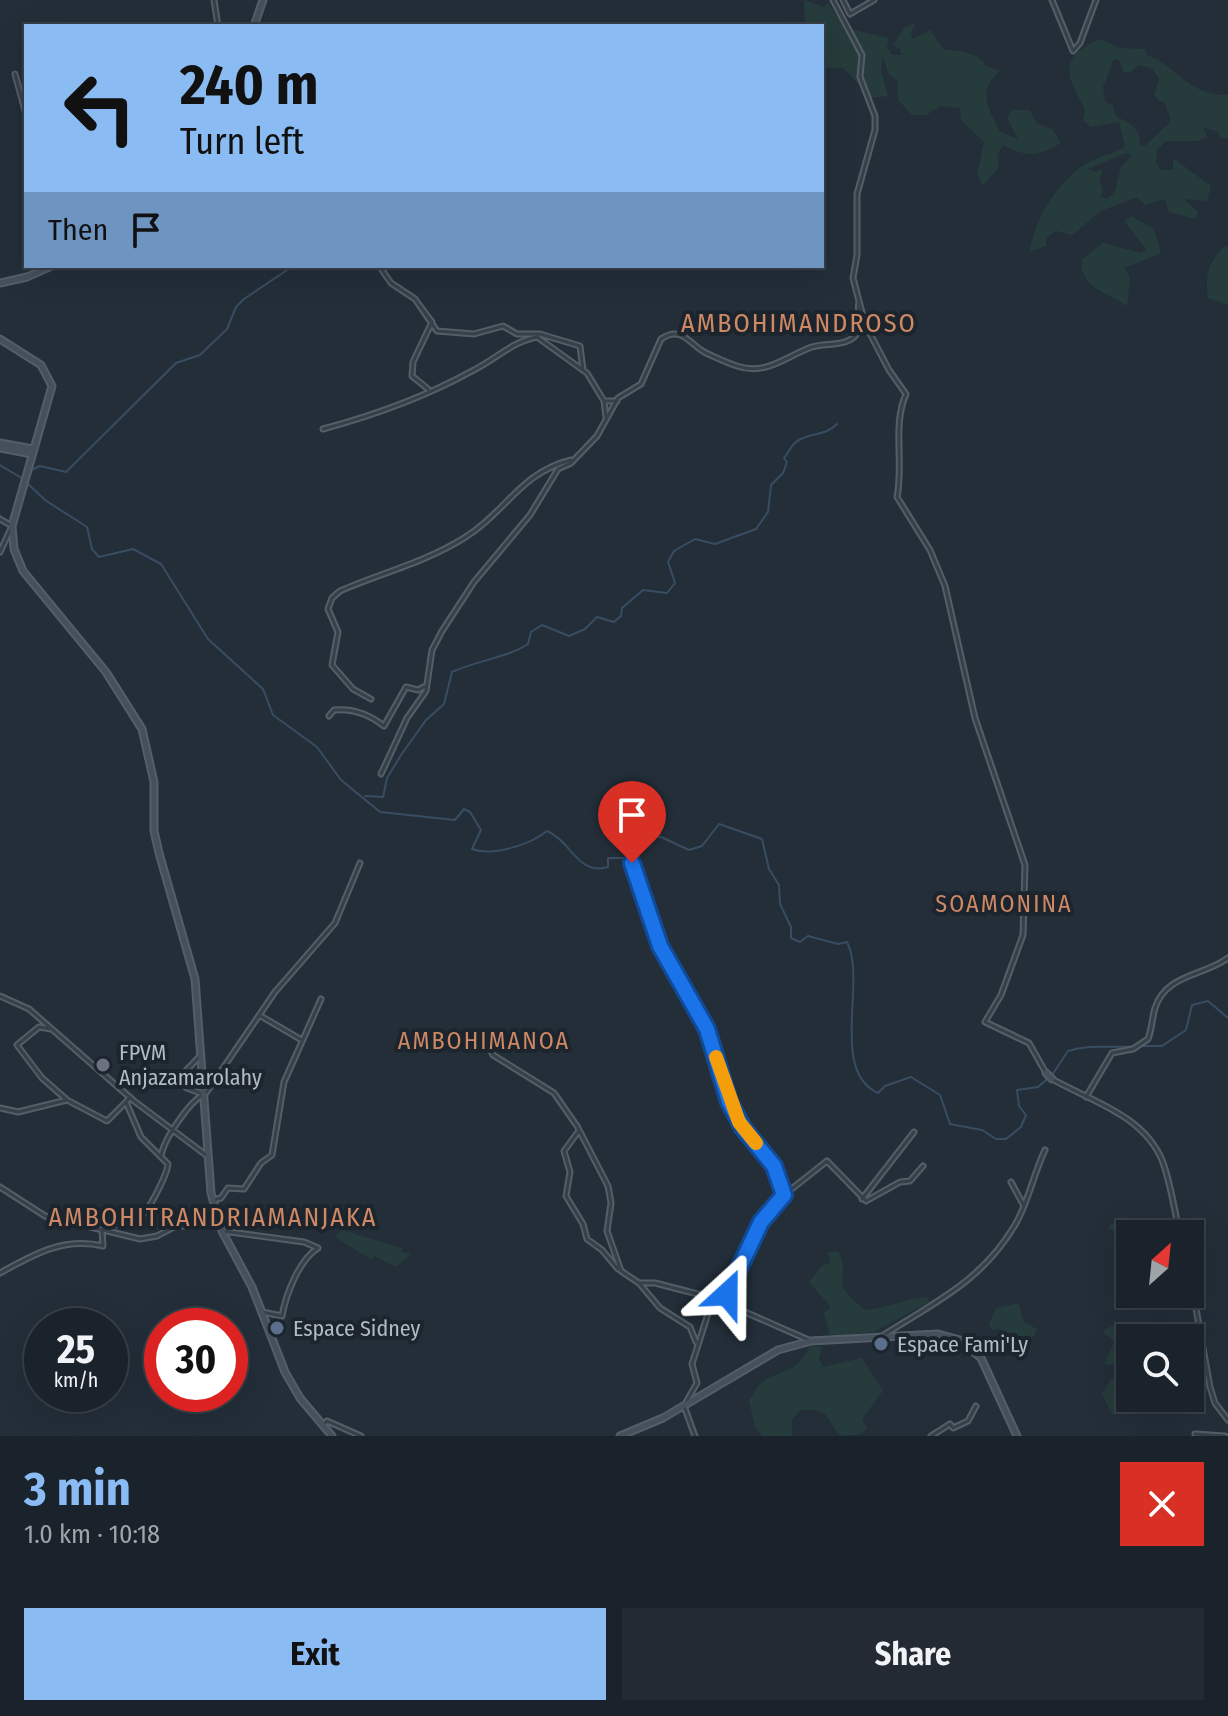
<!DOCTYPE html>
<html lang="en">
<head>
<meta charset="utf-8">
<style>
  body { margin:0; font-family:"Fira Sans Condensed",sans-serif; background:#232a33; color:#f1f3f6; height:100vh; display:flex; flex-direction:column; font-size:30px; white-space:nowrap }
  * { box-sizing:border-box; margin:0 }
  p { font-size:26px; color:#9fa4a9 }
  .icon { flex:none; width:44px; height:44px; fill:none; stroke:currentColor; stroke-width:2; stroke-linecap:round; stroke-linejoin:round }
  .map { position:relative; height:1436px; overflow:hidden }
  .sheet { display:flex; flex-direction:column; background:#1a222b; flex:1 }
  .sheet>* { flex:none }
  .top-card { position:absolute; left:24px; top:24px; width:800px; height:244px; border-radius:0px; box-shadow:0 8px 32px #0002,0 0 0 2px #383f47; background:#8abbf2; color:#111; overflow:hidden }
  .needle { width:52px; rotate:27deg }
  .buttons { position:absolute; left:1116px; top:1220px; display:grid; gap:16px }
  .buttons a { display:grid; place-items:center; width:88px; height:88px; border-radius:0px; background:#1a222b; box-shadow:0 8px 32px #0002,0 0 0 2px #383f47; font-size:40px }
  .speed { position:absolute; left:24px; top:1308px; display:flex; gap:16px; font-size:40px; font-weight:700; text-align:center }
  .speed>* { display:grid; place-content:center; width:104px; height:104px; border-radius:50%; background:#1a222b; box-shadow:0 8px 32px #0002,0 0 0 2px #383f47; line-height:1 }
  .speed small { font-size:20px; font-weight:400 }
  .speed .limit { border:12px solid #d22; background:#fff; color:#111 }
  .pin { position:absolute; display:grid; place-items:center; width:68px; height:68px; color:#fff; margin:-82px -34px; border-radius:50% 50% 50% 0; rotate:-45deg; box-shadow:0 0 8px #0007 }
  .pin .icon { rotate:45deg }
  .me { position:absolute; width:88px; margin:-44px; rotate:24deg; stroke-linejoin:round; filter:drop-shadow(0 0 6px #0008) }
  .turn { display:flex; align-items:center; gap:28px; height:168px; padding:0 24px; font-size:36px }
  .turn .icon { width:104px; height:104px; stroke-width:2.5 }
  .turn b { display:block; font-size:56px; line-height:68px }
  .then { display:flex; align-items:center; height:76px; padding:0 24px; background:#0003; gap:16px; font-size:30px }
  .round { display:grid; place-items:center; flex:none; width:84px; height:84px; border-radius:0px; background:#232a33 }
  .summary { display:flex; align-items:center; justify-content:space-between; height:136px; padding:0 24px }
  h1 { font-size:48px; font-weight:700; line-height:60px; color:#8abbf2 }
  .action { display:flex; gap:16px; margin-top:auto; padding:16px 24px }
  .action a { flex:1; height:92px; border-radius:0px; background:#8abbf2; color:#111; font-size:32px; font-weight:700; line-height:92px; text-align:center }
  .action a+a { background:#232a33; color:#f1f3f6 }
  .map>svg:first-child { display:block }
</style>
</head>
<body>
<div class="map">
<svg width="1228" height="1436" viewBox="0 0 1228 1436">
  <rect width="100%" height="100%" fill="#232e39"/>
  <path fill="#263b3b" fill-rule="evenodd" d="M804 0 824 7 828 3 845 28 889 38 887 48 892 55H901L900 49 893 45 904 28 916 22 911 33 913 39 930 30 943 49C958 52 978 51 986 66L1000 71C976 91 989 107 999 131L1018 139 1007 118 1012 110H1030L1036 123 1052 129 1061 143C1038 157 1027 158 1003 145L997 156 999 168 983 185 977 174 984 142 961 120 960 108 940 106 926 115H912L898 100 897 80 889 75 883 58 881 70 888 96 872 98 843 68H822V26H805Z
    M1101 39 1120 48 1145 49 1147 55C1179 67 1188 96 1228 95V138L1222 139 1216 131 1204 128 1207 137 1197 141H1166L1157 150 1156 162 1161 170H1173V158L1211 186 1207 201 1184 199 1198 212 1195 219 1169 212 1165 199 1145 205 1137 197 1101 211 1072 235 1056 231 1046 238V246L1030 252C1033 219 1061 176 1091 161 1102 155 1114 154 1125 147L1119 122 1091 127 1083 120 1085 109C1066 76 1057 56 1101 39ZM1114 59 1120 61 1123 72H1131L1139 65 1151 68 1159 78 1154 95 1159 101H1164L1171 121 1146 145 1140 146C1139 124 1132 126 1116 116L1113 106 1105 101 1103 87ZM1126 153 1133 155 1121 167 1115 191 1108 199 1101 197 1103 188 1099 182 1103 169 1094 172 1088 169Z
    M1131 216 1154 229 1161 253 1125 268 1130 278 1127 306C1107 292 1078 287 1082 259L1103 243 1142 253 1146 249 1124 221Z
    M1225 246 1228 248V305L1208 298C1205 275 1208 262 1225 246Z
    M1130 1219 1146 1234H1130V1266L1119 1260 1126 1237 1121 1232 1109 1229 1110 1224Z
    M342 1230 402 1248 401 1252 411 1254 396 1267 374 1256 372 1260 335 1237Z
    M838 1251C854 1281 824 1278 865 1310 887 1308 904 1299 928 1297L929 1302 874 1332 830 1336 824 1313 831 1307 809 1282 821 1267 830 1262 828 1252Z
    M1019 1303 1023 1321 1037 1329 1030 1343 1002 1335 1000 1328 992 1330 989 1324 996 1308Z
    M1116 1324 1126 1328 1120 1359 1111 1365 1104 1364 1114 1342 1102 1331Z
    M810 1346 822 1347 819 1359 823 1367 862 1358 883 1391 862 1419 867 1428 861 1434 841 1436C824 1419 832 1408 801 1410L792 1419V1436H762L755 1427 749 1400C753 1395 756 1388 760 1384 780 1368 797 1375 810 1346Z
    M1126 1377 1130 1386 1118 1397 1120 1409 1112 1415 1102 1394 1111 1379Z"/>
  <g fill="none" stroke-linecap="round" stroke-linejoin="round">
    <path stroke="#394d62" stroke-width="2" d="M0 465 23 479
      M31 470 40 466 66 472 176 363 200 355 227 329 236 307 244 299 293 266
      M27 483 45 500 87 527 92 549 99 557 133 549 161 564 208 639 263 689 273 715 317 747 341 780 380 812 455 820 464 809 470 812 481 830 472 849C493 857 531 844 547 831 571 841 578 876 608 867V858H626L631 835 661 837 689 850 702 846 719 824 762 839 769 869 779 885 780 904 791 927V938L800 942 808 936 838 944 847 942C867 980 829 1071 878 1093L885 1086 911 1077 940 1095 950 1124 982 1130 996 1139H1006L1021 1127 1026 1115 1019 1106 1017 1090 1038 1087 1047 1079
      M365 796 383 797 387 778 401 755 426 720 444 704 452 672C475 661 509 657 528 644L531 632 542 625 569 636 585 629 597 617 614 622 621 616 622 608 643 590 667 593 675 583 668 562 674 551 695 539 715 544 756 529 768 512 771 485 783 473 787 462 784 458C788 453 791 446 796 442 808 432 825 437 837 424
      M1141 1046H1162L1186 1030 1192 1005 1208 1001 1228 1018
      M1052 1075 1068 1051C1092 1043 1112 1049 1135 1046"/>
    <g stroke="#545e67" stroke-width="7">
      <path id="street" d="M214 0 218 26
        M833 0 862 55 860 77 875 116V130L857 194V255L853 278 865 324 889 370 906 394C892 426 904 462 897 497L930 550 945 586 975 718 1025 865 1023 935 1001 995 985 1022 1029 1043 1046 1073
        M843 0 850 14 874 0
        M1052 0 1073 51 1080 43 1096 0
        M15 74 26 114
        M382 270 391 283 415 299 437 331 474 334 503 326 517 334H540L580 346 583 370
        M420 306 432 322 413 362 412 376 428 389
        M537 337 587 373 604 401H617
        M604 401 606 417
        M323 429C375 415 425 397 472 371 495 360 511 342 537 337
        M0 519 12 526 0 552
        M371 699 353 689 332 665 338 632 328 609 332 598 340 591C381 573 426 562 464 538 507 511 520 473 571 460
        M329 716 334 710C353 708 369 714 384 726L406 687 418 690 426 686
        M381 774 407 718 426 691 432 650 442 631 474 582 530 515 558 469 571 463 597 436 618 398 641 384 661 339C683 324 691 347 708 354 717 358 727 363 737 366 767 376 786 356 812 347 826 342 849 348 858 332 863 323 856 311 859 302
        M632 863 646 895 660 946 707 1029 729 1102 743 1128 774 1166 784 1195
        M0 996 29 1009 134 1101 206 1155
        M259 1015 300 1039
        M51 1029 39 1027 17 1045 42 1078 67 1100
        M487 1044 493 1055 554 1093 577 1126 608 1186 611 1203 607 1231 621 1271 639 1283H655L713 1298 811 1341
        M200 1056 177 1080 187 1088 203 1094
        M1052 1079C1091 1101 1143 1115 1162 1160 1171 1183 1174 1210 1180 1234
        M1086 1097 1112 1053 1133 1049 1148 1039C1152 1029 1152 1018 1155 1008 1166 974 1204 976 1228 958
        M0 1108 18 1112 67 1100 107 1121 126 1102
        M578 1132 564 1151 570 1172 566 1196 583 1224 587 1239 602 1250 618 1269
        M161 1156C164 1139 190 1100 206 1093L275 992 335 923 360 863
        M1011 1182 1024 1206
        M0 1187 45 1216 140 1239 157 1236 176 1226H193L216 1211
        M862 1199 914 1132
        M213 1200 221 1198 228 1188 244 1189 261 1163 272 1155 284 1082 321 999
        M222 1231 304 1242 318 1248C299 1260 286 1294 282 1316L262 1312
        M0 1273C34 1254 64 1237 103 1246L102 1230C113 1224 126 1224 138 1219 147 1215 167 1175 168 1164L141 1137 126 1102 130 1097
        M1190 1275 1210 1387 1215 1403 1228 1420
        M639 1283 660 1308 690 1327 696 1342
        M723 1304 761 1222 784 1195 827 1161 866 1201 900 1182 910 1181 923 1166
        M882 1336C935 1302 981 1282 1015 1225 1029 1201 1033 1175 1045 1150
        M1190 1363 1207 1372
        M324 1424 327 1421 361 1436
        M1195 1434 1225 1436
        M695 1436 684 1406 697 1383 692 1364 713 1298
        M931 1436 950 1424 953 1428 968 1421 976 1406"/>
    </g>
    <g stroke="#545e67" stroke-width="9">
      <path id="secondary" d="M254 26 263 0
        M0 283 27 277 52 266
        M0 339 41 365 52 386 12 526 14 549 23 571 106 672 142 729 154 782V831L159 853 195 979 211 1193 222 1231 252 1287 285 1372 300 1398 332 1436
        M0 443 33 449
        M0 448 32 454
        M1046 1073 1052 1079
        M620 1436 663 1418 778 1350 811 1341 938 1334 960 1340 981 1358 1017 1436"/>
    </g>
    <use href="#street" stroke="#364049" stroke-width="3"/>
    <use href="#secondary" stroke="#45505c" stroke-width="5"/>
  </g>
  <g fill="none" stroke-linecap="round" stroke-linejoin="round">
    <g stroke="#114b97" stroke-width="20">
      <path id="route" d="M632 863 660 946 707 1029 729 1102 743 1128 774 1166 784 1195 761 1222 727 1294"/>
    </g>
    <use href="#route" stroke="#1a73e8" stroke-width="14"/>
    <path stroke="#f59e0b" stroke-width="14" d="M716 1057 739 1122 756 1143"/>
  </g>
  <circle fill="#6b7280" stroke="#1c252e" stroke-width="3" cx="103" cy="1065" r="8"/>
  <g fill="#5c6f8a" stroke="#1c252e" stroke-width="3">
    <circle cx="277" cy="1328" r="8"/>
    <circle cx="881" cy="1344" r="8"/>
  </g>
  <g text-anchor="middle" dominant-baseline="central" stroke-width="8" stroke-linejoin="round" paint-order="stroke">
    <g font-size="22" fill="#b1bbc5" stroke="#1c252e" text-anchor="start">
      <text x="119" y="1052">FPVM<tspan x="119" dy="25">Anjazamarolahy</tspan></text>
      <text x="293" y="1328">Espace Sidney</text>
      <text x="897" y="1344">Espace Fami'Ly</text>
    </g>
    <g font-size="24" letter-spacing="2" fill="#ce8864" stroke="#1c252e">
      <text x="1004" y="904">SOAMONINA</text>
      <text x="484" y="1041">AMBOHIMANOA</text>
    </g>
    <g font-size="26" letter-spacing="2" fill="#ce8864" stroke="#1c252e">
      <text x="799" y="323">AMBOHIMANDROSO</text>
      <text x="213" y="1217">AMBOHITRANDRIAMANJAKA</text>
    </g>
  </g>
</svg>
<div class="buttons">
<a><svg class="needle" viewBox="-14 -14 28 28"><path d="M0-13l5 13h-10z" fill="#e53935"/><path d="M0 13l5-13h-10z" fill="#9fa4a9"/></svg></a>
<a><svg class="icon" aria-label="search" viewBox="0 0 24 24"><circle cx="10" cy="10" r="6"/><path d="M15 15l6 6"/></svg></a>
</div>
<div class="speed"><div>25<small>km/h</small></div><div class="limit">30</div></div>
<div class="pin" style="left:632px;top:863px;background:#d93025"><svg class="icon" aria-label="arrive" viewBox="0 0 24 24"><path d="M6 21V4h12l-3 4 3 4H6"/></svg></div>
<svg class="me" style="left:727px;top:1294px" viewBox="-20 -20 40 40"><path d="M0-17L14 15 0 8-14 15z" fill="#1a73e8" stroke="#fff" stroke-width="4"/></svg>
<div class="top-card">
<div class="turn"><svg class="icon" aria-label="left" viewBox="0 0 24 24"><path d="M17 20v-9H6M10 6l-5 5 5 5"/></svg><div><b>240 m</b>Turn left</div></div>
<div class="then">Then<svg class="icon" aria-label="arrive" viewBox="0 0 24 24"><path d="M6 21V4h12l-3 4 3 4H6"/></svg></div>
</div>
</div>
<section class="sheet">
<div class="summary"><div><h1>3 min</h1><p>1.0 km · 10:18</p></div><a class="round" style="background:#d93025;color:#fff"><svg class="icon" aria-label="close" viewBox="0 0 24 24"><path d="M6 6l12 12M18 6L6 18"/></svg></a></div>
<div class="action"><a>Exit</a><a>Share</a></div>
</section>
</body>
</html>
